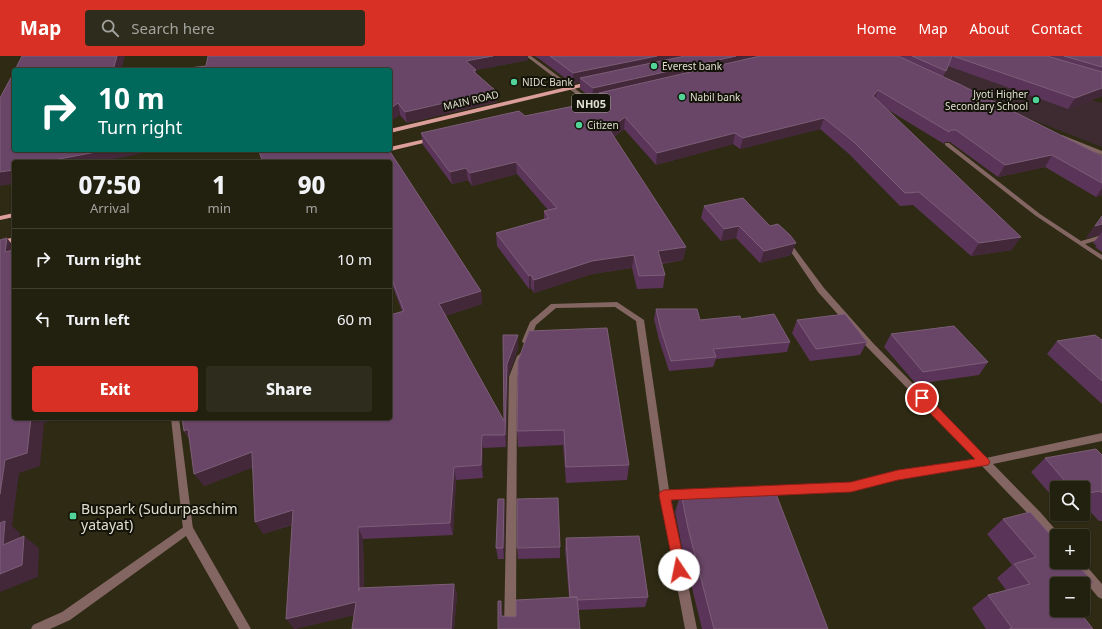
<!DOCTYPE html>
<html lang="en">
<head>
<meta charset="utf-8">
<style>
  body { margin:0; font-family:"Noto Sans",sans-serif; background:#2e2d1d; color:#f1f3f6; height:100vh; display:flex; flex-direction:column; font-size:15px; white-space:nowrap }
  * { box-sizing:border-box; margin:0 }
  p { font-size:13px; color:#a2a39e }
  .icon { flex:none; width:22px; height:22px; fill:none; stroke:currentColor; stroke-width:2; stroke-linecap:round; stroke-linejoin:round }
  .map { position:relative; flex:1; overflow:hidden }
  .side { position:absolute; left:12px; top:104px; width:380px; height:260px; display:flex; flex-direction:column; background:#22200f; border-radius:4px; box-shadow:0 1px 3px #0004,0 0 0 1px #3f3e2f }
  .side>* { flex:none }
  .banner { position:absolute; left:12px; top:12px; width:380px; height:84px; border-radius:4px; box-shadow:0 1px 3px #0004,0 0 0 1px #3f3e2f; background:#00695c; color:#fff; overflow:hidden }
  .controls { position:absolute; left:1050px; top:425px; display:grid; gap:8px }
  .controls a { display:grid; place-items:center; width:40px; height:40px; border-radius:4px; background:#22200f; box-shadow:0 1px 3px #0004,0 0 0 1px #3f3e2f; font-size:20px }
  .pin { position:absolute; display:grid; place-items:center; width:34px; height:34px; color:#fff; margin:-17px; border:2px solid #fff; border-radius:50%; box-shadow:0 1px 4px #0007 }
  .me { position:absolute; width:44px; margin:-22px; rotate:349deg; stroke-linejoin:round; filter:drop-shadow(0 0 3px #0008) }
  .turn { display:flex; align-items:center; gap:14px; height:84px; padding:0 20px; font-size:18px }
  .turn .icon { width:52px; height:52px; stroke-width:2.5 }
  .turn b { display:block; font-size:28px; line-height:34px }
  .eta { display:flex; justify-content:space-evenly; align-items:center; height:68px; text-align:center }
  .eta b { font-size:24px; font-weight:800; line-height:28px }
  .primary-button { display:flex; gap:8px; margin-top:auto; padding:8px 20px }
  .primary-button a { flex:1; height:46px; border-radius:4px; background:#d93025; color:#fff; font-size:16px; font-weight:800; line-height:46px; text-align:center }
  .primary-button a+a { background:#2e2d1d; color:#f1f3f6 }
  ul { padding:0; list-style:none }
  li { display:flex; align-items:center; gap:12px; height:60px; padding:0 20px; border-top:1px solid #3f3e2f }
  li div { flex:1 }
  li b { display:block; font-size:15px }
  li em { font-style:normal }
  header { display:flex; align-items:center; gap:24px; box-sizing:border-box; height:56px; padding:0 20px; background:#d93025; color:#fff }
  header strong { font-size:19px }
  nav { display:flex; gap:22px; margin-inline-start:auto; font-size:14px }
  .search { width:280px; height:36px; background:#2e2d1d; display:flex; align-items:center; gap:10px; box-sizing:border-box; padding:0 14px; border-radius:4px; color:#a2a39e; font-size:15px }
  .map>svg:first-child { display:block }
</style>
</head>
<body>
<header>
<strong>Map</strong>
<div class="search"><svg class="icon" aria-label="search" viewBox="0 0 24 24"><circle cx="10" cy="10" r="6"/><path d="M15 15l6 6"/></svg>Search here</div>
<nav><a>Home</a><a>Map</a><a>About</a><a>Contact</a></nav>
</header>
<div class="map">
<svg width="1102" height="573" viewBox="0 0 1102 573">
  <rect width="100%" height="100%" fill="#2e2a14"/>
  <path fill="#3e2b32" d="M895 0H977L1077 40 1102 47V91L962 36Z"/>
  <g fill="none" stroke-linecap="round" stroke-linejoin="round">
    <path fill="#836562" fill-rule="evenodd" d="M188 468 192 470 251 573H239L186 480 70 564 50 573H31L33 569 62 556Z"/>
    <path fill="#836562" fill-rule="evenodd" d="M526 0H531L593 46V48H589Z
      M1062 79 1102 95V99L1060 82 1059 81Z
      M945 87H949L1040 158 1081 185 1102 179V183L1085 188 1102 199V204L1036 160 945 89Z
      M790 188 792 189 824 232 873 287 986 402 1102 377V385L993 408 1041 457 1061 480H1057V488L1053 486 1033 463 982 410 899 423 851 435 764 439 760 438 759 435 760 432 764 431 851 427 899 415 976 403 867 291 818 236 787 190Z
      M617 246 644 264 669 434H690L694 435 695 438 694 441 671 443 697 573H685L660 439 636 265 615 251 556 252 536 269 529 287H523L522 285 530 266 551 248Z
      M521 297 525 300 517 321 516 573H504L509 321 517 300Z
      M171 362H179L193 473 192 476 188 478 184 476 183 473Z
      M1071 506H1083L1102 528V543L1098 541 1072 510Z"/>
    <path fill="#dc9e99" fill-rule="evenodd" d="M592 25 595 27 594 28 390 77V73Z
      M434 81 436 82V84L390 95 387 94H390V91Z
      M275 100 277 101V103L266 106H253Z
      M14 157V161L0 164V160Z
      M14 181V187L0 191V185Z"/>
  </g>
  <path fill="#5b345a" d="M208 0H528V4L476 14V18L497 46 407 67 400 59 390 14 206 10Z
    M534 0H1102V40L1068 53 948 10 943 21 1102 100V139L1096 141 1045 111 998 121 950 86H945L944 88 885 52 1012 194 971 200 913 149 900 150 849 98 820 73 740 93 733 88 656 109 624 73 614 81 686 191 683 204 662 208 665 219 663 232 637 233 632 212 592 218 534 237 531 232 529 233 497 190 496 177 544 163V155L548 154 517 118 472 130 468 124 452 128 423 89 421 77 525 60 589 47V42H591L580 33V26L573 28 538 2Z
    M258 94H389L481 235 482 248 445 260 504 365 503 279 518 292 508 321 506 391 483 392V422L456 424 453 479 363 483 364 532 454 528 457 539 454 573H352L354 559 294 573 292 469 263 478 253 411 204 430 189 383 184 375 402 255 390 223V106H262Z
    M704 150 791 199 760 207 736 182 721 185 701 162Z
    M1102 160V196L1095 191 1097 190 1093 187 1100 179 1086 182Z
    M656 253 700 264 741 263 790 286 787 296 716 303 713 311 669 315 659 284 654 263Z
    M797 264 867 286 860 299 810 305 792 277Z
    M891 278 988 306 979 319 916 328 884 291Z
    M1102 284V348L1047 298 1057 285Z
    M518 305 629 409 627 424 566 427 563 389 518 391 517 375Z
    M1102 399V465H1099L1084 449H1083V432H1057V446L1031 416 1045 402Z
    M681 437 828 573H702L682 491 675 456Z
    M504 443 505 455 504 503H498L496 492Z
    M1003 463 1093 526 1083 533V528H1057L1093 573H986L972 552 988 539 1006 534 997 522 1012 509 987 478Z
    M566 482 648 541 645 551 578 554 498 573 503 559V560L515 561 569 541 565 493Z
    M560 491V502L518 503 517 492Z"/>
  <path fill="#432839" d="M117 0H125L121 14H113Z
    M493 0H528V4L467 16 466 5Z
    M657 0H706L580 22V26L573 28V17Z
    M736 0H779L599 37V41L592 43 593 32Z
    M1102 32V40L1068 53 1075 42Z
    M878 34 874 45 873 40Z
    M496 35 497 46 407 67 405 56Z
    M398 47 400 59 390 66V53Z
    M625 61 624 73 608 85 609 73Z
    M824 62 820 73 740 93 743 82Z
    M735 77 733 88 656 109 657 97Z
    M96 94H160L103 105V106H43Z
    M324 94H370L327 105Z
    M1052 99 1045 111 998 121 1005 109Z
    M516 106 517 118 472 130 470 117Z
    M466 112 468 124 452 128 450 116Z
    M14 114V128L0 130V116Z
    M1102 132V139L1096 141Z
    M1102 168V175L1100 179 1086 182 1095 170Z
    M739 170 736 182 721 185 724 173Z
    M1021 181 1012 194 971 200 979 187Z
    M7 182 14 191V208L5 196Z
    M796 187 791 199 760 207 764 195Z
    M686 191 683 204 656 208 658 195Z
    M634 199 632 212 592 218 534 237V224L592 205Z
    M531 219V232L529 233V220Z
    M481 235 482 248 441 261 439 248Z
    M518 279V292L508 321 506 391 505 379 507 308Z
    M31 362H61L44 367 40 410 19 417 12 470 20 477 18 500 3 489 0 472V438L5 404Z
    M188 373 193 387 184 375Z
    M482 379 483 392V422L481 409Z
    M252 396 260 409 204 430 194 418Z
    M454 411 456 424 453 479 450 467Z
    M504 443 505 455 504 503 503 492Z
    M293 454 300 466 263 478 255 466Z
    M358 471 363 483 364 546 359 535Z
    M24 480 39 492 38 521 0 536V518Z
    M1093 526 1083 533V529Z
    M454 528 457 539 454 573H451Z
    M501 545 503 559V573L501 560Z
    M356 546 362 557 295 573H294L286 563Z"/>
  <path fill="#694667" stroke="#7c5e77" d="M22 0H117L113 14H15Z
    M208 0H493L466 5 476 14 473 15 496 35 405 56 398 47 390 53V14H172L206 10Z
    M550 0H657L573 17Z
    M685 0H736L593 32 580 22Z
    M760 0H898L961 29 1102 100V127L1052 99 1005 109 956 74H951L949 76 878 34 873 40 1021 181 979 187 919 136 905 137 854 86 824 62 743 82 735 77 657 97 625 61 609 73 686 191 658 195 665 219 639 220 634 199 592 205 534 224 531 219 529 220 496 177 549 162 544 155 557 152 516 106 470 117 466 112 450 116 421 77 519 55 525 60 593 46 589 42 603 39 599 37Z
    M912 0H952L946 15Z
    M953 0H1047L1102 16V32L1075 42Z
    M1064 0H1102V11Z
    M14 16V94H96V96L43 106H14V114L0 116V42Z
    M265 94H324L325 95H338L345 94H389L481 235 439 248 504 365 503 279H518L507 308 505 379H482L481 409 454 411 450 467 358 471 359 535V532L454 528 451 573H352L356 546 286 563 293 454 255 466 252 396 194 418 188 373 184 375 182 362H390V259L404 255 390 218V106H263L259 95Z
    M743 142 770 170 778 168 790 179 796 187 764 195 739 170 724 173 704 150Z
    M1102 160V168L1095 170Z
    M7 182 5 196 14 194V362H31L27 397 5 404 0 438V184Z
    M656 253H697L700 264 740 260 741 263 774 258 790 286 713 293 716 301 671 305 661 274Z
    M845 258 867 286 816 293 797 264Z
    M954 270 988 306 923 316 891 278Z
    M607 272 629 409 566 411 564 374 517 375 518 305 529 275Z
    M1095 279 1102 284V325L1057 285Z
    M1096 393 1102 399V437L1100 435 1083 438V432H1071L1045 402Z
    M773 430 828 573H714L688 472 681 437Z
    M558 442 560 491 517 492V443Z
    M498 443H504L503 492H496Z
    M1030 456 1057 486V506H1075L1093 526 1083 529V528H1057V554H1078L1093 573H1009L1012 572 988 539 1030 528 1014 508 1036 501 1003 463Z
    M5 465 3 489 24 480 22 509 0 518V467Z
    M639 480 648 541 578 544 577 541H570L566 482Z
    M577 541 580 573H498V545H501V560L515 561 516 559V544Z"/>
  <path fill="#d93025" stroke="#8d1f18" d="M922 338 926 339 988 403 990 406 988 409 898 424 851 436 671 444 686 514 684 518 679 520 675 518 659 439 660 436 664 434 851 426 898 414 975 403 918 345 917 342 918 339Z"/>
  <g fill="#52d397" stroke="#141309" stroke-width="1.5">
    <circle cx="654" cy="10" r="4"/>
    <circle cx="514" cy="26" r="4"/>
    <circle cx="682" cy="41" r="4"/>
    <circle cx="1036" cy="44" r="4"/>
    <circle cx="579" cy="69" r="4"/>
    <rect x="69" y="456" width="8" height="8" rx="2"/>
  </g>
  <g text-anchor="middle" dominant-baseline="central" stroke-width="4" stroke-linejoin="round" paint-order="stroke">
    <g font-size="10" fill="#e0ded0" stroke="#141309" text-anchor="start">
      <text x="662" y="10">Everest bank</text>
      <text x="522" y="26">NIDC Bank</text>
      <text x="1028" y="38" text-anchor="end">Jyoti Higher<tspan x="1028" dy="12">Secondary School</tspan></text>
      <text x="690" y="41">Nabil bank</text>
      <text x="587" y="69">Citizen</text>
    </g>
    <g font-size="10" fill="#e0ded0" stroke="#141309">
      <text transform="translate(471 44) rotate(-13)">MAIN ROAD</text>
    </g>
    <rect fill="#141309" stroke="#a3a194" stroke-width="1" x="572" y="38" width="38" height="18" rx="3"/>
    <g font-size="11" font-weight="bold" fill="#e0ded0">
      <text x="591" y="47">NH05</text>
    </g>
    <g font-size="14" fill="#e0ded0" stroke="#141309" text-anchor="start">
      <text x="81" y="452">Buspark (Sudurpaschim<tspan x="81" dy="16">yatayat)</tspan></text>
    </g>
  </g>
</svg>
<div class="controls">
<a><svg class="icon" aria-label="search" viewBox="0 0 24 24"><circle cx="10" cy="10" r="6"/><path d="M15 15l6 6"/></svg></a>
<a>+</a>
<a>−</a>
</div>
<div class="pin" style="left:922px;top:342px;background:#d93025"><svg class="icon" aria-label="arrive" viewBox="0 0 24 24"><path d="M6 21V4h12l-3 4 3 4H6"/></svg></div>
<svg class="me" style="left:679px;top:514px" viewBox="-20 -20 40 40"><circle r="19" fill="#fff"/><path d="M0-13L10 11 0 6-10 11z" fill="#d93025"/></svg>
<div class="banner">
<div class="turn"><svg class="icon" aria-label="right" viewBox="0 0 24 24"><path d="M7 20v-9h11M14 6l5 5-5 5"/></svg><div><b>10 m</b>Turn right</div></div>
</div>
<section class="side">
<div class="eta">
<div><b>07:50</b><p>Arrival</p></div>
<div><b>1</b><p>min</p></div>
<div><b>90</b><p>m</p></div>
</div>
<ul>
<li><svg class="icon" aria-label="right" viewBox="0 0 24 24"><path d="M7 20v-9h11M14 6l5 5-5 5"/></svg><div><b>Turn right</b></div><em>10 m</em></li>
<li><svg class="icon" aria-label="left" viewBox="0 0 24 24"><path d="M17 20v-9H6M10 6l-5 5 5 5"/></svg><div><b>Turn left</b></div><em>60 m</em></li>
</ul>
<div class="primary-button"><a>Exit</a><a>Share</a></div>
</section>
</div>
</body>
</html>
